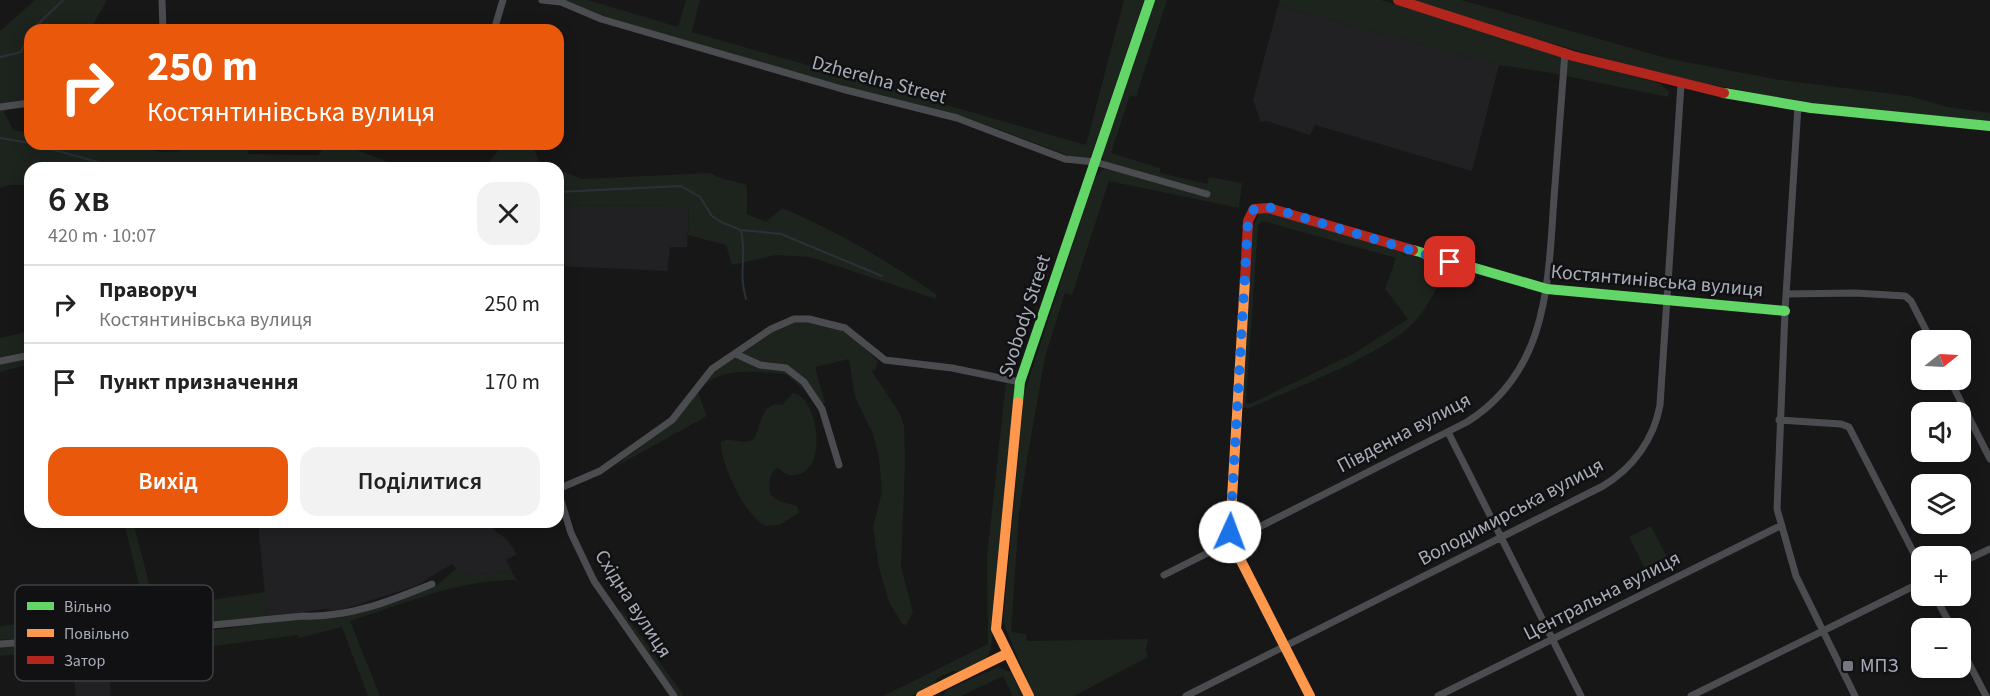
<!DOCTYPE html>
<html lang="uk">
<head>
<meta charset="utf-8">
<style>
  body { margin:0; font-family:"Source Sans 3",sans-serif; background:#f2f2f2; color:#222; height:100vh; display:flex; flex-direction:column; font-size:22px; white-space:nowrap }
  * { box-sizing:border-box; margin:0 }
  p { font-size:20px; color:#767676 }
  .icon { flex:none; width:33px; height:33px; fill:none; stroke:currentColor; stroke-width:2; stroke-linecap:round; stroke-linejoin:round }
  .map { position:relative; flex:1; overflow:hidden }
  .side { position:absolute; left:24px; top:162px; width:540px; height:366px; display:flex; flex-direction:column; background:#fff; border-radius:18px; box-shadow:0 3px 15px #0003 }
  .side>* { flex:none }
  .guide { position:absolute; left:24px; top:24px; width:540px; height:126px; border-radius:18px; box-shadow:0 3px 15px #0003; background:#ea580c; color:#fff; overflow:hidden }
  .needle { width:39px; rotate:72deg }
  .buttons { position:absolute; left:1911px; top:330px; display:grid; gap:12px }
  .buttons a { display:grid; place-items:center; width:60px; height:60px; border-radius:12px; background:#fff; box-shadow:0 3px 15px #0003; font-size:30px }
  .pin { position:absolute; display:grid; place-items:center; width:51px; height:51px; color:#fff; margin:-26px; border-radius:12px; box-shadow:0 3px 9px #0006 }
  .me { position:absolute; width:66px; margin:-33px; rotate:2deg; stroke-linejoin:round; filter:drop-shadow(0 0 4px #0008) }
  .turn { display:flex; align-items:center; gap:21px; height:126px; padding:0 24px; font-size:27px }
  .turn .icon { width:78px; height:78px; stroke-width:2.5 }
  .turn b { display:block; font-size:42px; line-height:51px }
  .round { display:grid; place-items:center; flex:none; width:63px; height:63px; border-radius:18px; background:#f2f2f2 }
  .head { display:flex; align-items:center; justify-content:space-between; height:102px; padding:0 24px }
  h1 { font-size:36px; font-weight:600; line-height:45px }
  .action { display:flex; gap:12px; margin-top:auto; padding:12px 24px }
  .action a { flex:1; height:69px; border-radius:18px; background:#ea580c; color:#fff; font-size:24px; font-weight:600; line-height:69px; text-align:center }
  .action a+a { background:#f2f2f2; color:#222 }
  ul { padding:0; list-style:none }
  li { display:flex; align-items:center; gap:18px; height:78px; padding:0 24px; border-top:2px solid #e0e0e0 }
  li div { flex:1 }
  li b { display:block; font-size:22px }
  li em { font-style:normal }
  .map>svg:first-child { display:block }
</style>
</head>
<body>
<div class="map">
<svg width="1990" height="696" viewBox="0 0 1990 696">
  <rect width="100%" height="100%" fill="#171717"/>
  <path fill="#212123" d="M1278 6 1499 65 1472 171 1315 125 1310 135 1267 121 1261 122 1253 100Z
    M558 205 689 206 687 247H670L667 271 558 266Z
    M258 522H490L495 531 507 539 517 554 506 560 512 572 461 575 452 564 416 586 338 611 324 609 267 617Z
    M106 646 111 696H76L71 649Z"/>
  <path fill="#1d241e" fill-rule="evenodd" d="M35 0H107L90 30H30V101L0 105V31Z
    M556 0H588L678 27 686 0H700L692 32 1086 145 1124 0H1144L1090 160 1075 158 962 116 799 74 606 18 570 2Z
    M1153 0H1167L1136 97 1130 95 1111 153 1160 168V173L1207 184 1209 177 1242 183 1239 208 1109 181 1072 295 1065 293 1045 357 1027 460 1019 514 1011 632 1026 634 1027 641 1148 639 1146 650 1148 657 1074 696H1034L1003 622 1024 394 1095 178 1103 169 1114 170 1204 195 1206 190 1104 162 1102 155Z
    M1280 0H1381L1661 84 1669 92 1668 97 1552 73 1499 65 1278 6Z
    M1409 0H1461L1670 59 1780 80 1909 96 1947 107 1990 113V121C1913 114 1836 109 1760 94 1641 72 1525 36 1409 0Z
    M12 107 4 112 13 130 30 133V144H113L161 152 180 151 185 144H248V154L318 155 327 144H341L404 168H30V185H10L0 188V110Z
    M503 144H532L539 161 555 168H485Z
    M558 169 582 179 711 173C721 181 735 180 747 185V214L766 222 782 208C837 231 887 261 936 294V299L810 257 776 255 732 265 726 245 688 235 689 206 558 205Z
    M1266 211 1445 265C1440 284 1428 307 1415 321 1386 354 1292 389 1250 408H1243L1241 404 1252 228 1260 212ZM1263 221 1396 258 1385 289 1408 319 1353 354 1250 404 1246 403 1258 225Z
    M812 322C852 331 850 335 878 361L875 370H871L899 412 904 425 905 464 901 567 913 612 906 625H903L889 602 879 568 873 527 882 492 879 457 873 434 855 397 849 359 815 367 825 403 818 408 810 395 786 374C757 372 716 365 698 393L707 416 613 468 676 420 718 366 734 359 780 327 792 323Z
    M30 331V351L0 357V338Z
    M30 357V364L0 372V363Z
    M1006 383 1015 385 991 649 987 657 961 672 953 671 937 678 934 685 912 696H883L988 644 987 557Z
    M793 393C820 397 830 480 789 475 784 474 782 470 777 468 769 474 768 485 771 495L779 501 797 506 799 513 779 525 766 526C746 518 720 463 721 442 731 436 742 446 754 439 761 426 761 401 782 405Z
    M124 522H133L147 575 152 609 265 592 267 617 0 640V626L145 610Z
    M1651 526 1673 569 1651 580 1629 537Z
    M456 569 461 575 512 572 517 580C460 579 404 604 350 621L380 696H368L342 627 299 638 298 635 107 660 106 646 0 656V647L170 636 290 620 337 618 437 585Z
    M621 609 684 696H679L619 614Z
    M998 667 1011 672 1022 696H1013L1003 676 961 696H943L947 690Z"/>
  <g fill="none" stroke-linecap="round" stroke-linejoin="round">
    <path stroke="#2a3239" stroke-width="2" d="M32 30 63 0
      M0 57 21 52 30 32
      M0 138 30 143
      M33 144 119 168
      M558 192 681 186 700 197 712 216 723 223 741 230 781 234 882 276
      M741 231C747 254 738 273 746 299"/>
    <path stroke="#4b4c50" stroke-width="7" d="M162 0 163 30
      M542 0 561 2 601 19 842 89 957 118 1065 159 1095 162 1207 194
      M494 30 503 0
      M1798 106 1785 311 1777 509 1796 576 1855 696
      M0 107 30 103
      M1786 294 1855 293 1905 296 1911 301 1931 340
      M736 354 760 365 786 368 804 382 822 409 839 465
      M0 361 30 355
      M1950 380 1990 459
      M1779 420 1841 424 1849 427 1922 569
      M1448 432 1581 696
      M558 489 600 471 672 420 712 369 771 329 794 319H809L845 328 885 360 952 368 1020 382
      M558 491 571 533 594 581 674 696
      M1960 563 1990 549
      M1164 575 1467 422C1548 371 1548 284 1554 198 1558 149 1561 101 1565 52
      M1935 596 1952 628
      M0 644 71 639 303 616C349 618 390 601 432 584
      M1960 646 1986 696
      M1186 696 1603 486C1633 468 1654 439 1660 405L1681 84
      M1438 696 1780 526
      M1691 696 1922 582"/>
    <path stroke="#63d668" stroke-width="10" d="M1724 93 1811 108 1990 126
      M1413 250 1547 289 1785 311
      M1018 402 1020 382 1150 0"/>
    <path stroke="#ff974d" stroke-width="10" d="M1245 280 1230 532 1237 553 1310 696
      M1018 402 996 629 1029 696
      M921 696 1008 653"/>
    <path stroke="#b3261e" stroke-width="10" d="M1398 0 1573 56 1724 93
      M1245 280 1248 221 1254 209 1268 208 1413 250"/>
  </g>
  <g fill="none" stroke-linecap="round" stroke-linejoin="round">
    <path stroke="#1a73e8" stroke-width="10" stroke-dasharray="0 18" d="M1230 532 1248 221C1250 210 1257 205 1268 207L1450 262"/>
  </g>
  <rect fill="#757880" stroke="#111113" stroke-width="2" x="1842" y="660" width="12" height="12" rx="3"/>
  <g text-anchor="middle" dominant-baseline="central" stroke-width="5" stroke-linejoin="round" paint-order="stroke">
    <g font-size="20" fill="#a8adb8" stroke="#111113">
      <text transform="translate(879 80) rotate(15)">Dzherelna Street</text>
      <text transform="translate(1657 281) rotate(5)">Костянтинівська вулиця</text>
      <text transform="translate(1025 316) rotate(-72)">Svobody Street</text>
      <text transform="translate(1404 433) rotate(-28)">Південна вулиця</text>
      <text transform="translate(1511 512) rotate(-28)">Володимирська вулиця</text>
      <text transform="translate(1602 596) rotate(-27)">Центральна вулиця</text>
      <text transform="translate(633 604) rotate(57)">Східна вулиця</text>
    </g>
    <g font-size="20" fill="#a8adb8" stroke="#111113" text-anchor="start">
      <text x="1860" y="666">МПЗ</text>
    </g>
  </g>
  <rect x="15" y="585" width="198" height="96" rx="9" fill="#111113" stroke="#3e4045" stroke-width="1.5"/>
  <rect x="27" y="602" width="27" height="8" fill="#63d668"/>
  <rect x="27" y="629" width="27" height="8" fill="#ff974d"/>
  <rect x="27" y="656" width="27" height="8" fill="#b3261e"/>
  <g font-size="16" fill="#a8adb8">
    <text x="64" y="612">Вільно</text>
    <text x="64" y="639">Повільно</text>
    <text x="64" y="666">Затор</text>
  </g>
</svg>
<div class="buttons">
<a><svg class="needle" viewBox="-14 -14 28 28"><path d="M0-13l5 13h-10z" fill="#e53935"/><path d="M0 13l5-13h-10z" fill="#767676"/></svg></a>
<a><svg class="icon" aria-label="sound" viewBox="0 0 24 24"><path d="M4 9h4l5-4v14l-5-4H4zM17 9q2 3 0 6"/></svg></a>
<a><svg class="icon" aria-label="layers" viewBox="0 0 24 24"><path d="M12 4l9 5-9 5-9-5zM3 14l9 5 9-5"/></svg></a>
<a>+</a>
<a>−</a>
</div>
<div class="pin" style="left:1450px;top:262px;background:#d93025"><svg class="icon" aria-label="arrive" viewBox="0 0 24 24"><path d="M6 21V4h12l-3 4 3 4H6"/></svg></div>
<svg class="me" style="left:1230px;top:532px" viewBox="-20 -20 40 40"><circle r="19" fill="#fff"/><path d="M0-13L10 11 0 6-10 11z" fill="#1a73e8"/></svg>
<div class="guide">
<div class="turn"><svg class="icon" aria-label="right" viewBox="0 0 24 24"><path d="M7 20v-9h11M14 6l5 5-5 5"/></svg><div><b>250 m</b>Костянтинівська вулиця</div></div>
</div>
<section class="side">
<div class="head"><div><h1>6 хв</h1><p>420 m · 10:07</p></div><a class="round"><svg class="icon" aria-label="close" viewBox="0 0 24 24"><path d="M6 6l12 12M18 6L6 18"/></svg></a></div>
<ul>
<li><svg class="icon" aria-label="right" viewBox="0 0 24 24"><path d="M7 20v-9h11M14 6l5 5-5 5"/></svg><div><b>Праворуч</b><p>Костянтинівська вулиця</p></div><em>250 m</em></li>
<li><svg class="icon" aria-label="arrive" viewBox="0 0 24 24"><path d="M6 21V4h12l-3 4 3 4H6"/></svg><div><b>Пункт призначення</b></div><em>170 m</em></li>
</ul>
<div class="action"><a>Вихід</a><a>Поділитися</a></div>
</section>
</div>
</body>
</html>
